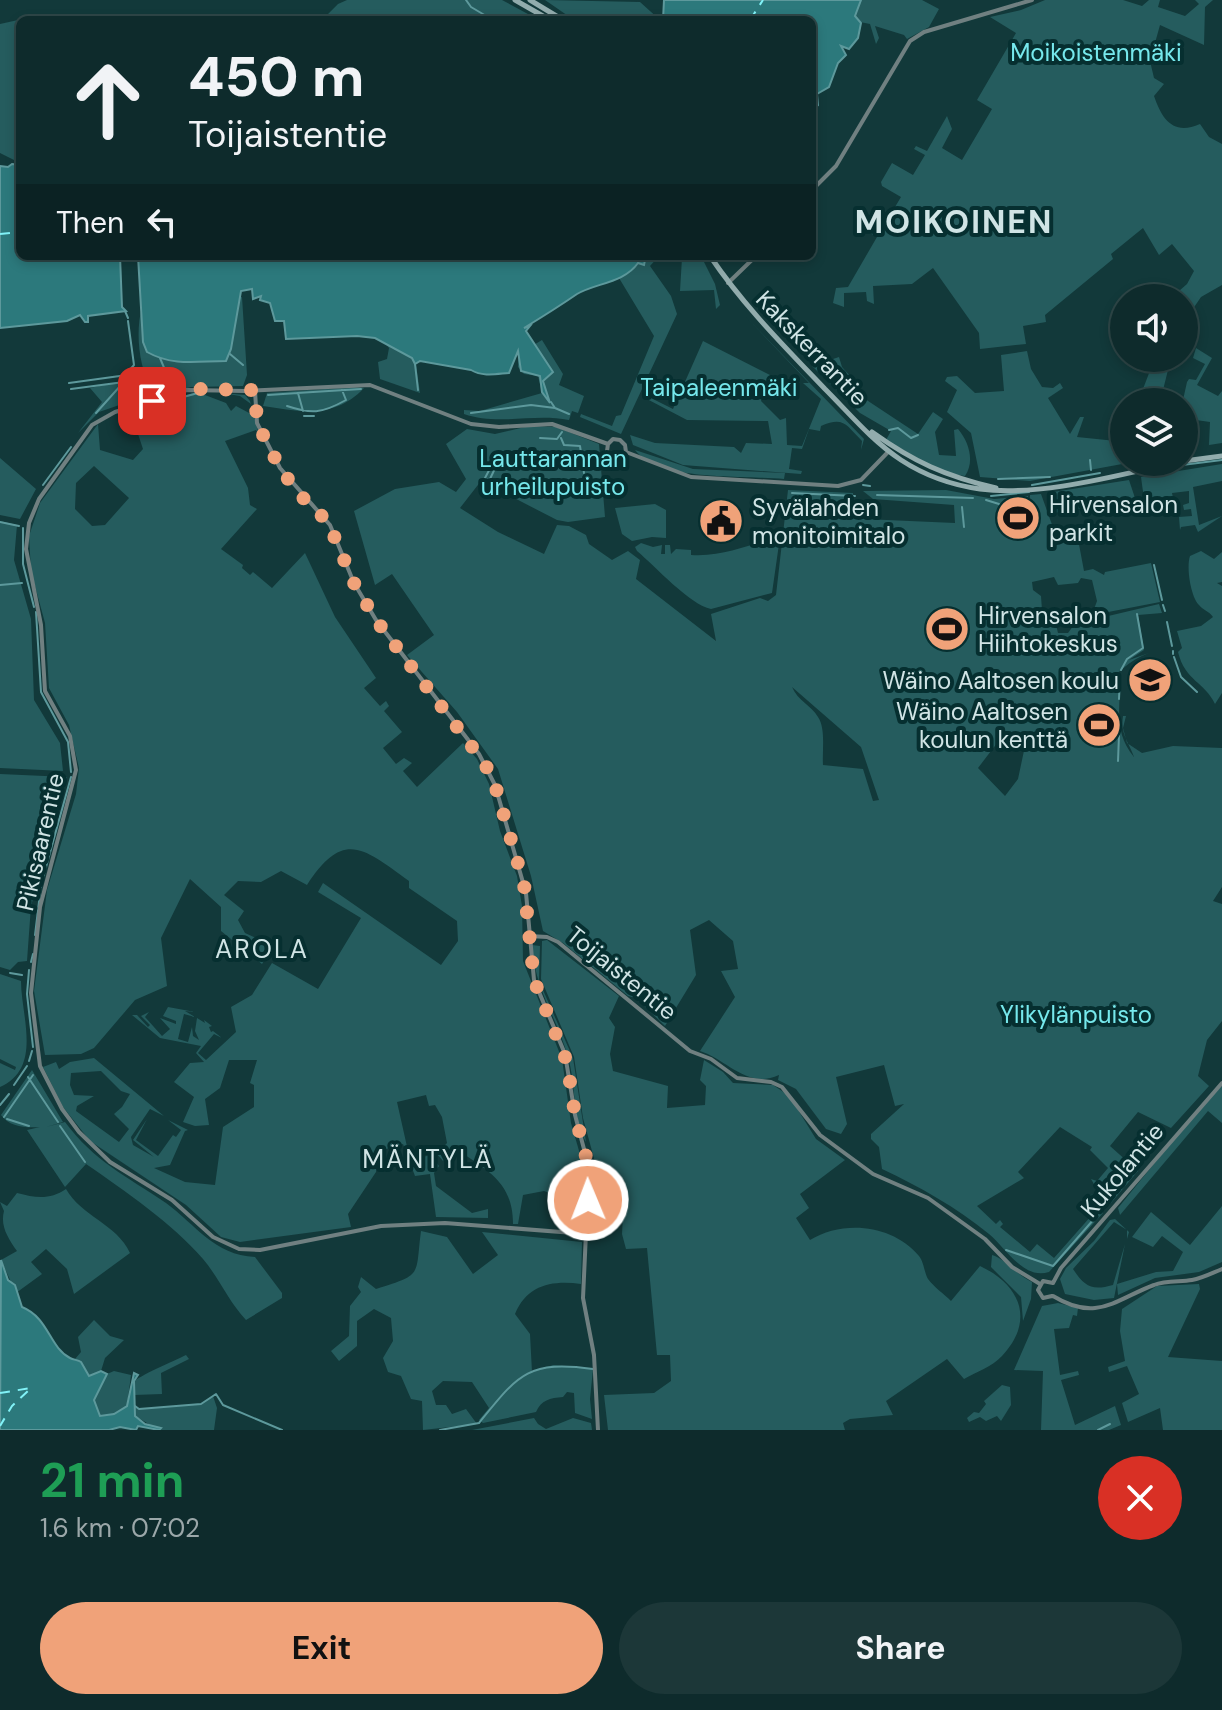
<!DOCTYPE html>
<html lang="en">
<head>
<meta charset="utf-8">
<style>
  body { margin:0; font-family:"DM Sans",sans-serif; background:#1c3738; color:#f1f3f6; height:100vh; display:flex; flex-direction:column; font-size:30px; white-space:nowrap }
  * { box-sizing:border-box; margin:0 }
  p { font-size:26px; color:#9ba7a9 }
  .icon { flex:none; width:44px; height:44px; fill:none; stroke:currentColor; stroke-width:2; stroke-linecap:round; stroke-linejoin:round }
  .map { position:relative; height:1430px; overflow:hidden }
  .drawer { display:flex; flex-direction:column; background:#0e2b2c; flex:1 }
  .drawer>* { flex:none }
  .guide { position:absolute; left:16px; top:16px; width:800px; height:244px; border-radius:12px; box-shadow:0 4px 12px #0003,0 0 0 2px #2e4748; background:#0e2b2c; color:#f1f3f6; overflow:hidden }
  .controls { position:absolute; left:1110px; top:284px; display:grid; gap:16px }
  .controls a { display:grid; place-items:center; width:88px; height:88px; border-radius:50%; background:#0e2b2c; box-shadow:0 4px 12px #0003,0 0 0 2px #2e4748; font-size:40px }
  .pin { position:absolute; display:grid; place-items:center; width:68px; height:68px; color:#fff; margin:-34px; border-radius:16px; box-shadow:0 4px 12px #0006 }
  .me { position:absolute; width:88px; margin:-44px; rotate:359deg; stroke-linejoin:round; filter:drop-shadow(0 0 6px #0008) }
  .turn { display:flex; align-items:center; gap:28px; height:168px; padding:0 40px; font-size:36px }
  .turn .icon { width:104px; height:104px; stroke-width:2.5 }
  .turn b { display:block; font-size:56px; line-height:68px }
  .then { display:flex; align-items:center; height:76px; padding:0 40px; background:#0003; gap:16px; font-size:30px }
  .round { display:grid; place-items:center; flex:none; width:84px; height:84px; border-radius:42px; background:#1c3738 }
  .summary { display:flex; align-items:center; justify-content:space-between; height:136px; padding:0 40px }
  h1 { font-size:48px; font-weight:700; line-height:60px; color:#1e9e55 }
  .primary-button { display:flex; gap:16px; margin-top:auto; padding:16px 40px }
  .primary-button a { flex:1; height:92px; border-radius:48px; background:#f0a279; color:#111; font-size:32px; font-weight:700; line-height:92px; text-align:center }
  .primary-button a+a { background:#1c3738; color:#f1f3f6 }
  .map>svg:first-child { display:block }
</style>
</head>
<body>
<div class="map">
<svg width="1222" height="1430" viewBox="0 0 1222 1430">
  <rect width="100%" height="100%" fill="#12393a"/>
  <path fill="#255c5e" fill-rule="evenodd" d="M347 0H502L539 20H328L327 15 338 4Z
    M545 0 640 2 660 20H574Z
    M856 0H922L939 9 929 27 907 39 904 35 875 26 879 38 876 44 870 24 855 21 852 9Z
    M1045 0H1123L1142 6 1149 0H1160L1158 7 1185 16 1199 4 1195 0H1213L1205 7 1204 45 1160 25 1150 61 1154 78 1164 84 1154 96C1162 119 1173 136 1200 124L1209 137 1222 144V285L1201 297 1184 322V298H1171L1187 284 1194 271 1172 244 1159 255 1143 228 1111 254 1113 259 1045 315 1046 322 1023 326 1026 344 980 349 979 333 933 268 912 284 873 286 874 304 867 301 866 292 844 293V307L833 303 836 288 848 287 877 237 861 228 873 208 889 217 901 197 882 186 881 182 892 163 913 175 925 155 914 149 916 146 927 151 947 116 952 129 942 148 962 160 992 109 977 100 1016 33 990 17 1021 10Z
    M18 20 20 145 14 160 0 153V24Z
    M646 256H659L650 266 671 296 677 314 621 434 580 417 581 414 612 426 616 416 621 415 654 336 619 278 612 282 628 261 645 264Z
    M687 256H701L715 284 720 305 716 309 714 290 680 291 682 258Z
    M242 297 247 375 243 386 191 387 159 395 152 392C139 367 135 333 142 307Z
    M746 317 864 439 861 450 862 441C846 425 844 416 821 426L820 431 809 429 802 449 792 448 789 469 802 471 801 474 683 465 633 445 630 435 655 443 734 447 741 453 746 443 772 444 768 421 687 420 645 398 647 396 673 409 703 341 770 375 761 401 780 420 786 418 787 445 802 446 821 399 803 383H809Z
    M381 338 422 361 416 364 420 393 380 379 378 362 387 359 389 348Z
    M542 340 563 374 559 385 584 396 578 413 572 411 569 420C533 413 498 426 464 414V410L480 411 542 393 538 376 524 374 518 367V351L513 362 514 346H532Z
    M1196 348 1212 358 1197 385 1218 396 1222 391V443L1209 445 1210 422 1189 419 1183 400 1187 382 1189 379 1196 380 1205 364 1193 358Z
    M1027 351 1031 369 1042 387 1053 388 1060 383 1063 388 1048 398 1070 434 1080 417H1084L1077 437 1116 441 1124 434V462H1133L1030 481 980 477 971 433 947 412 957 390 945 381 947 377 957 376 975 393 1004 391 1001 355Z
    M839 357 842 367 859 386V395L918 434 933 412 943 419 935 432 939 455 956 456 954 430 958 429C969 442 975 461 965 476L943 473 886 440 891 431 860 413 812 366Z
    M1171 358 1160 402H1138L1151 368Z
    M123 381 137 382 146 390 137 399 99 412 78 433 102 402 90 388Z
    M354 387 364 388C335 419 301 412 263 406L267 393Z
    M197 392 226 403 231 411 236 406 251 414V404L240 396 222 393 245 395 250 401 259 435 256 430 225 441 248 488 250 505 257 509 221 549 243 565 242 568 250 575 253 572 272 588 305 553 335 617 376 678 364 688 380 706 386 701 389 706 384 711 402 732 383 748 396 764 404 758 412 763 403 771 417 787 463 743 477 759 489 784 500 831 517 876 522 906 523 961 562 1059 571 1123 584 1168V1194L579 1204 544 1191 523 1195 518 1224H513C513 1180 485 1170 454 1147L443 1161 437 1154 447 1143 442 1117 435 1105 429 1106 426 1095 397 1102 410 1160 431 1155 439 1166 434 1173 436 1186 472 1213 488 1209V1218L436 1217 430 1174 415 1176 403 1144 379 1151 376 1172 348 1214 351 1227 240 1242 221 1237 186 1205 90 1141 63 1107 43 1067 56 1062 59 1069 70 1062 94 1058 164 1116 150 1109 131 1137 133 1145 154 1157 133 1140 147 1119 136 1140 158 1156 173 1135 176 1137 181 1130 168 1120 188 1130 185 1131 170 1165 154 1168 185 1182 215 1185 223 1127 254 1107V1085L250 1083 257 1060H229L220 1088 205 1099 209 1125 195 1126 183 1122 194 1097 174 1082 190 1063 204 1062 196 1053 201 1046 160 1038 132 1015H137L148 1027 150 1025 141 1016 149 1012 145 1017 162 1036 170 1029 160 1018 176 1024V1021L163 1016 168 1007 195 1012 185 1011 195 1017 184 1014 178 1039 188 1042 192 1027 193 1036 199 1040 195 1031 197 1018 205 1023 204 1020 212 1026 209 1027 211 1032 213 1031 222 1038 214 1034 198 1053 206 1060 236 1032 231 1007 252 995 272 963 318 989 361 918 318 892 323 883 441 965 458 941 457 921 409 888V881C364 849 344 828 307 885L281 871 261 882 238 881 224 895 244 911 238 920 245 933 273 946 262 964 221 931V907L190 879 161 938 167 986 135 1000 94 1048 81 1054 45 1055 34 991 47 890 76 794 79 768 69 725 49 688 45 623 31 571 29 536 40 503 98 424 100 450 133 460 143 449 130 410ZM94 466 129 498 105 525 92 526 75 509 76 483ZM101 1071 121 1091 130 1094 122 1107 114 1114 129 1129 119 1142 76 1111 77 1106 94 1096 74 1095 70 1085 71 1073Z
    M529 426 556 427 599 444 605 517 568 522 557 520 481 481 460 508 498 532 544 554 557 525 569 526 586 535 589 544 612 560 628 551 640 560 636 579 716 641 711 614 760 598 768 601 776 595 788 490 853 493V514L864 519 955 523 954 505 873 499 863 491 946 490 994 499 1028 496 1029 509 1030 495 1041 494 1055 533 1078 539 1084 571 1093 569 1104 575 1105 572 1151 563 1160 602 1103 613 1104 617 1159 604 1162 613 1138 615 1144 650 1129 660 1149 653C1129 660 1116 674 1104 688H1114L1117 677 1121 676C1120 705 1113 732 1134 757 1129 742 1120 734 1123 716H1126L1123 728 1127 743 1142 753 1173 746 1222 748V887L1213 901 1222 904V1021L1207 1040 1198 1076 1209 1086 1171 1128 1138 1112 1110 1146 1138 1171 1111 1203 1106 1205 1091 1179 1097 1181 1108 1168 1090 1150 1092 1147 1060 1127 1018 1172 1024 1178 977 1206 996 1224 1000 1220 1003 1224 1000 1227 1030 1252 1037 1244 1054 1258 1099 1207 1091 1197H1087L1093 1194 1103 1213 1049 1272C1023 1280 1006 1248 989 1234 956 1207 920 1187 882 1169L879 1147 871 1139V1134L904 1104 895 1106 884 1065 836 1077 847 1124 841 1134 826 1129 796 1089 778 1080 779 1075C748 1090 726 1059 700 1051L735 997 721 971 738 969 733 941 709 920 690 930 696 975 665 1026 636 998 628 996 563 943 543 931 531 876 498 769 457 712 407 655 434 635 392 574 375 585 354 511 395 489 439 482 456 492 466 479 446 444 467 429 495 434ZM1054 577 1058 585 1078 583 1081 578 1092 580 1097 601 1090 620 1076 622 1068 633H1058L1053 612 1042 610 1041 596 1033 590 1032 582ZM792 687 861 747 879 800 873 801 863 769 823 765C822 750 826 729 818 717 811 705 798 701 792 687ZM1004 734 1025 746 1018 779 1005 796 978 768Z
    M635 450 693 469 785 473 784 479C744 475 660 482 635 450Z
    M0 458 36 489 20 519 0 515Z
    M1222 464V481L1193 487 1199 525 1222 516 1198 532 1195 525 1181 527 1180 530 1179 517 1192 516 1191 509 1184 510 1183 505 1189 503V491L1172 493 1174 503 1163 501V497L1144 499 1141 477Z
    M1129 480 1137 504 1118 508 1117 503 1054 513 1049 510 1047 493Z
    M655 504 666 510V538L652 537 632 541 622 534 615 508Z
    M0 521 17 525 14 560 31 619 34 700 60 743 63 771 0 768Z
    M780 537 772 593 711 609C690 605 655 566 637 551L635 547 641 543 653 547 662 545 661 554H665V545H670L671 554 676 549 691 550V555C726 557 748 544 780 537Z
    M1201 551 1214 559 1222 552V582L1217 583 1222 586V693L1215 704C1205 682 1185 681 1178 652L1182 648 1177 631 1201 626 1213 617C1209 611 1203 610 1199 605 1191 597 1186 568 1190 556Z
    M0 774 67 777 31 906 27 961 18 962 10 970 0 967Z
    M547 940 619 996 609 1018 615 1027 610 1054 613 1071 668 1086 667 1108 705 1105 706 1086 700 1080 704 1060 723 1072 733 1083 773 1085 782 1091 790 1097 816 1139 845 1160 800 1194 809 1208 796 1218 810 1240C843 1220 892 1224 919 1256 924 1262 924 1272 928 1279 934 1287 944 1294 951 1301L980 1266C1021 1285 1035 1321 1002 1356 992 1367 976 1372 964 1379L947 1359 886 1401 893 1415 850 1419 843 1423 845 1430H608L604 1395 654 1393 671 1381 670 1355H657L647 1248 626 1249 622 1234 625 1181 614 1179 597 1202 593 1237 597 1186 595 1162 583 1118 574 1057 541 979 542 941Z
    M532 945 540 946 539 981 573 1058 586 1142C572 1117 576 1084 568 1057 556 1015 535 991 532 945Z
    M0 974 21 981C21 1016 43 1068 0 1087V1063L15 1070 16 1067 0 1059Z
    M32 1070 63 1122 46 1127 65 1122C94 1161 126 1176 166 1203 196 1225 214 1255 255 1257L282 1293V1298L246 1320C229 1302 219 1278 203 1259 172 1223 125 1191 86 1164L65 1187 27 1130 40 1127C26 1128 9 1127 1 1115Z
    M1222 1086V1123L1208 1111 1120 1215 1118 1208 1197 1111Z
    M66 1189C81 1216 117 1224 130 1253L74 1294 67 1269 46 1249 31 1262 42 1274 16 1293 1 1260 17 1251C8 1238 0 1226 4 1211L0 1202 7 1206 17 1193C36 1198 50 1200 66 1189Z
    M1222 1206V1262L1199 1272 1155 1278 1118 1295 1117 1284 1156 1272 1173 1271 1183 1252 1162 1236 1153 1247 1132 1237 1151 1212 1190 1245Z
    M1115 1219 1129 1232 1127 1239V1230L1114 1222 1073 1269C1085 1287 1092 1291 1113 1285L1125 1244 1114 1298 1094 1300 1065 1294 1060 1279 1066 1268 1094 1241 1110 1220Z
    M421 1231 447 1237 473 1274 498 1255 482 1232 582 1242 581 1284C552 1280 527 1285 515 1314L530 1334 532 1372 553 1365 593 1369 590 1399 592 1419 575 1413 574 1393 567 1392 563 1397C550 1398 541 1400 536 1412L483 1423 479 1420 489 1408 472 1382 443 1381 432 1391 436 1405H446L452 1414 466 1409 477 1424 423 1430 422 1401 411 1399 401 1376 388 1372 383 1358 393 1341 391 1318 374 1309 357 1321V1346L339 1361 331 1351 349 1336 350 1306 361 1292 358 1287 361 1277 376 1289C424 1274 415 1276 421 1231Z
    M992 1255C1004 1258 1017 1275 1032 1282L1031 1299 1023 1321 1021 1297 991 1267Z
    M1199 1284 1200 1289 1168 1357 1222 1361V1430H1163L1160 1408 1128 1422 1122 1403 1139 1394 1127 1366 1109 1372 1108 1367 1125 1361 1120 1331 1122 1309 1157 1286Z
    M1058 1303 1078 1308 1077 1316 1073 1315 1069 1328 1054 1329 1060 1375 1078 1371 1079 1375 1061 1380 1075 1425 1115 1406 1121 1425 1109 1430H1041L1043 1371 1014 1370 1042 1306Z
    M94 1320 110 1336 124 1340 105 1358 101 1371 91 1378 75 1359 81 1352 78 1337Z
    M186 1355 189 1359 161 1373 162 1394 134 1395C134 1391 133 1386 134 1382 136 1377 176 1360 186 1355Z
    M114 1371 131 1375 127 1406 114 1414 100 1416 94 1400 107 1374Z
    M1002 1385 1010 1387 1011 1405 1001 1421 997 1416 986 1421 980 1417 969 1422 967 1418 974 1412 979 1413 986 1404 984 1401Z
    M213 1396 217 1408 214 1430H159L135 1416V1406L139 1409 201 1404Z
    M534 1418 538 1424 546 1429 573 1418 591 1423 592 1430H472Z"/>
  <path fill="#2c797c" stroke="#5d999c" stroke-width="2" d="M664 0H861L855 16 861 23 858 38 849 49 841 46 846 55 838 63 829 87 817 94 818 105 812 111V20H663Z
    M12 164 20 165V256H120L122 307 126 311 88 316V322H85L80 315 67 321 0 328V166L8 167Z
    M138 256H646L644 265 638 263C624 283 596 283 577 294 561 305 542 317 524 328L530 326 526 331 553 372 543 381 550 403 542 392 540 376 521 371 518 351 509 373C496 374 483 377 471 370L420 361 415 364 412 358 375 338 357 336 286 339 284 321H275L270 303 260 300 261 296 253 299 252 289 241 291 231 349 226 361C198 361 174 367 147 352L143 342Z
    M1 1260 8 1280 15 1285 22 1307C49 1318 49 1347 70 1358 74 1360 78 1360 81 1362L89 1376 101 1371 107 1374 94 1400 100 1416 114 1414 127 1406 134 1373 138 1375 134 1381 135 1416 145 1424 161 1428 159 1430 138 1426 136 1430 120 1427 109 1430H0Z"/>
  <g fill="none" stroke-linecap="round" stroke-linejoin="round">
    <path stroke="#5d999c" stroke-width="2" d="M466 0 471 7 493 20
      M125 311 128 318
      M128 321 134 365 129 371
      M230 354 243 365
      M160 358 165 370 161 380
      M415 364 418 390
      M69 383 127 375
      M71 389 124 382
      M163 392 171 391
      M156 393 159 391
      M297 393 361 389
      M268 395 298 393 303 411
      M551 402 555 408 569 414
      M287 406C311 414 321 414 346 400L342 390
      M96 413 122 384
      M471 413 531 405 555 408
      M304 416H314
      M143 422 139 409 198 393
      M127 425 124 414 128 412
      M889 430 898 428 911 438 918 435
      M134 431 130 412 136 410
      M540 438 557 439 562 432
      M561 438 564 445 580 446 584 473
      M1090 460 1091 470
      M1182 465 1222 460
      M485 478 495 459
      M998 479 1050 477
      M489 481 499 460
      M43 485 71 447
      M863 485 870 486
      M1032 485 1100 473
      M792 493 855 496
      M877 495 973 498
      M991 496 1029 492
      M986 500 999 504 1002 509
      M962 507 964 527
      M1003 513 1004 522
      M0 522 19 526
      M23 528V564L34 607
      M1154 565 1162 600
      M0 585 22 583
      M1163 605 1165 611
      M36 612 41 692 68 742 71 772
      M1167 622 1172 646
      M1173 651V654
      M1174 657 1181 677 1197 692
      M1121 670 1127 659 1143 648 1137 614
      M1119 699 1120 676
      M1118 761 1119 735
      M35 935 41 885 71 777
      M31 962 33 954
      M29 970 27 994 33 1047
      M10 973 22 975
      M29 1061 32 1051
      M28 1077 58 1122
      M14 1085 27 1066
      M0 1105 9 1094
      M4 1117 33 1075
      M7 1119 29 1126
      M60 1126 85 1162
      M1108 1202 1120 1187
      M1006 1250 1053 1266 1101 1211
      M135 1406 139 1409 201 1404 216 1394 223 1405 282 1430
      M440 1430 479 1423C518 1375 527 1360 593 1369
      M1098 1430 1110 1424"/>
    <path stroke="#81f2f7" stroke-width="2" stroke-dasharray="10 8" stroke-linecap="butt" d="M750 20 763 0
      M0 234 20 232
      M0 1393 31 1388 12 1406 0 1426"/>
    <path stroke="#708081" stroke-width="4" d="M812 190 836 166 910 41 924 32 1032 0
      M728 283 756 256
      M255 391 257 423 280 468 330 525 354 583 376 620 479 754 495 785 526 893 534 980 565 1054 575 1115 589 1168 583 1298 594 1355 598 1430
      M608 444 607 451 612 457 619 458 626 452
      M608 444 613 439 620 440 625 445 626 452
      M626 452 691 477 838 486 861 480 888 452
      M529 936 547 937 558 942 690 1051 711 1059 737 1078 771 1082 782 1087 820 1135 873 1174 928 1198 985 1239 1012 1267 1040 1284
      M587 1234 445 1223 381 1226 260 1250 239 1249 213 1237 172 1200 110 1162 79 1132 62 1109 40 1066 31 993 40 907 76 770 70 736 45 691 41 625 26 549 29 523 39 499 92 425 115 412 187 390 246 391 370 385 471 424 499 427 552 424 608 444
      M1053 1283 1061 1268 1222 1083
      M1052 1296 1043 1298 1038 1290 1043 1281 1053 1283
      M1053 1296C1097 1323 1116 1299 1154 1285 1166 1280 1180 1282 1192 1280 1203 1278 1212 1273 1222 1269"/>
    <path stroke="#92acad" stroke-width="5" d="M515 0 550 20
      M530 0 563 20
      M710 256C743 305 784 346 825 389 849 413 872 441 901 460 924 475 951 485 980 489 1041 497 1118 475 1178 462
      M872 432C914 462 945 476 996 488
      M1184 461 1222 456"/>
  </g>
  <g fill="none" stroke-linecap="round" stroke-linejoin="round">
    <path stroke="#f0a279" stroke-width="14" stroke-dasharray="0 25.2" d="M152 401 193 389 255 390 257 423 280 468 299 494 328 522 354 583 376 620 485 764 495 785 524 884 534 980 567 1062 575 1115 589 1168 588 1200"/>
  </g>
  <defs>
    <g id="stadium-disc" transform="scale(2.3)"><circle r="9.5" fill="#f0a279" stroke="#062f30"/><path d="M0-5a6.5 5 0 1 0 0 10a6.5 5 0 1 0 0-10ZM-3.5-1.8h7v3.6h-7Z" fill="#111"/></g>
    <g id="civic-disc" transform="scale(2.3)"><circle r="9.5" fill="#f0a279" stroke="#062f30"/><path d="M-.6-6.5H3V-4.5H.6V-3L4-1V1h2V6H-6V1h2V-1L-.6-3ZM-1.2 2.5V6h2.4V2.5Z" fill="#111"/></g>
    <g id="school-disc" transform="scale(2.3)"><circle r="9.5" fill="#f0a279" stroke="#062f30"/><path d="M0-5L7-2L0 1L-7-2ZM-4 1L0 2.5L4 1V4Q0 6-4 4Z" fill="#111"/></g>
  </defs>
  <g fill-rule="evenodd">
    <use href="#stadium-disc" x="1018" y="518"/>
    <use href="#civic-disc" x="721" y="521"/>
    <use href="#stadium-disc" x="947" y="629"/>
    <use href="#school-disc" x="1150" y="680"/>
    <use href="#stadium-disc" x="1099" y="725"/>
  </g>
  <g text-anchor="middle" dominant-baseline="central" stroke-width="8" stroke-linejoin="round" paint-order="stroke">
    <g font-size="24" fill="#76e8ec" stroke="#062f30">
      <text x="1096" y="52">Moikoistenmäki</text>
      <text x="719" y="387">Taipaleenmäki</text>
      <text x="553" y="458">Lauttarannan<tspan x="553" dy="28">urheilupuisto</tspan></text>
      <text x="1076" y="1014">Ylikylänpuisto</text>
    </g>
    <g font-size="24" fill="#d0e4e5" stroke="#062f30">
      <text transform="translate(812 348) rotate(46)">Kakskerrantie</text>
      <text transform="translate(40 842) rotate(-77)">Pikisaarentie</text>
      <text transform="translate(622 973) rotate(39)">Toijaistentie</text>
      <text transform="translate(1122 1170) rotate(-50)">Kukolantie</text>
    </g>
    <g font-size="24" fill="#d0e4e5" stroke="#062f30" text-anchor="start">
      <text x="1049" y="504">Hirvensalon<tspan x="1049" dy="28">parkit</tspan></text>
      <text x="752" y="507">Syvälahden<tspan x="752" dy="28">monitoimitalo</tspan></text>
      <text x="978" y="615">Hirvensalon<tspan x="978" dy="28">Hiihtokeskus</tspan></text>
      <text x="1119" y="680" text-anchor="end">Wäino Aaltosen koulu</text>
      <text x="1068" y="711" text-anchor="end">Wäino Aaltosen<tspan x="1068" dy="28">koulun kenttä</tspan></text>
    </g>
    <g font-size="26" letter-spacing="2" fill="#d0e4e5" stroke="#062f30">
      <text x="262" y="949">AROLA</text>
      <text x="428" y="1159">MÄNTYLÄ</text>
    </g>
    <g font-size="32" font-weight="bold" letter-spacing="2" fill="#d0e4e5" stroke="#062f30">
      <text x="954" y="222">MOIKOINEN</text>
    </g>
  </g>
</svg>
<div class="controls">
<a><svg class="icon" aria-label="sound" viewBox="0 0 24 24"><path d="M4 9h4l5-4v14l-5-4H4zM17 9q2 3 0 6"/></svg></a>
<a><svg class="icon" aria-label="layers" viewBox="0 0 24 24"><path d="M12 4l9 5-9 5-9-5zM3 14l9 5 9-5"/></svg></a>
</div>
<div class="pin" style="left:152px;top:401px;background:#d93025"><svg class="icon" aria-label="arrive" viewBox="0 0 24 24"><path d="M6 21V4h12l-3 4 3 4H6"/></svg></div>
<svg class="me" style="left:588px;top:1200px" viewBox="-20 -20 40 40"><circle r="17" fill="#f0a279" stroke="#fff" stroke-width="3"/><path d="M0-11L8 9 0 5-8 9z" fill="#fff"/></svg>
<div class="guide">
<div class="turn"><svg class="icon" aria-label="ahead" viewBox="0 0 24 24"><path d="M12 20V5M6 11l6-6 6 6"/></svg><div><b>450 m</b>Toijaistentie</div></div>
<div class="then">Then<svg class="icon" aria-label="left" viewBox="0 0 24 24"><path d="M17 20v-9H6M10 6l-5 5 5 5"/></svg></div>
</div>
</div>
<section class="drawer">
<div class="summary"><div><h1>21 min</h1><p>1.6 km · 07:02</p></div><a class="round" style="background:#d93025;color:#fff"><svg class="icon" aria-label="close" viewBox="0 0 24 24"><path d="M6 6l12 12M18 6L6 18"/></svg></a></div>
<div class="primary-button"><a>Exit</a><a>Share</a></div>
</section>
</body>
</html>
